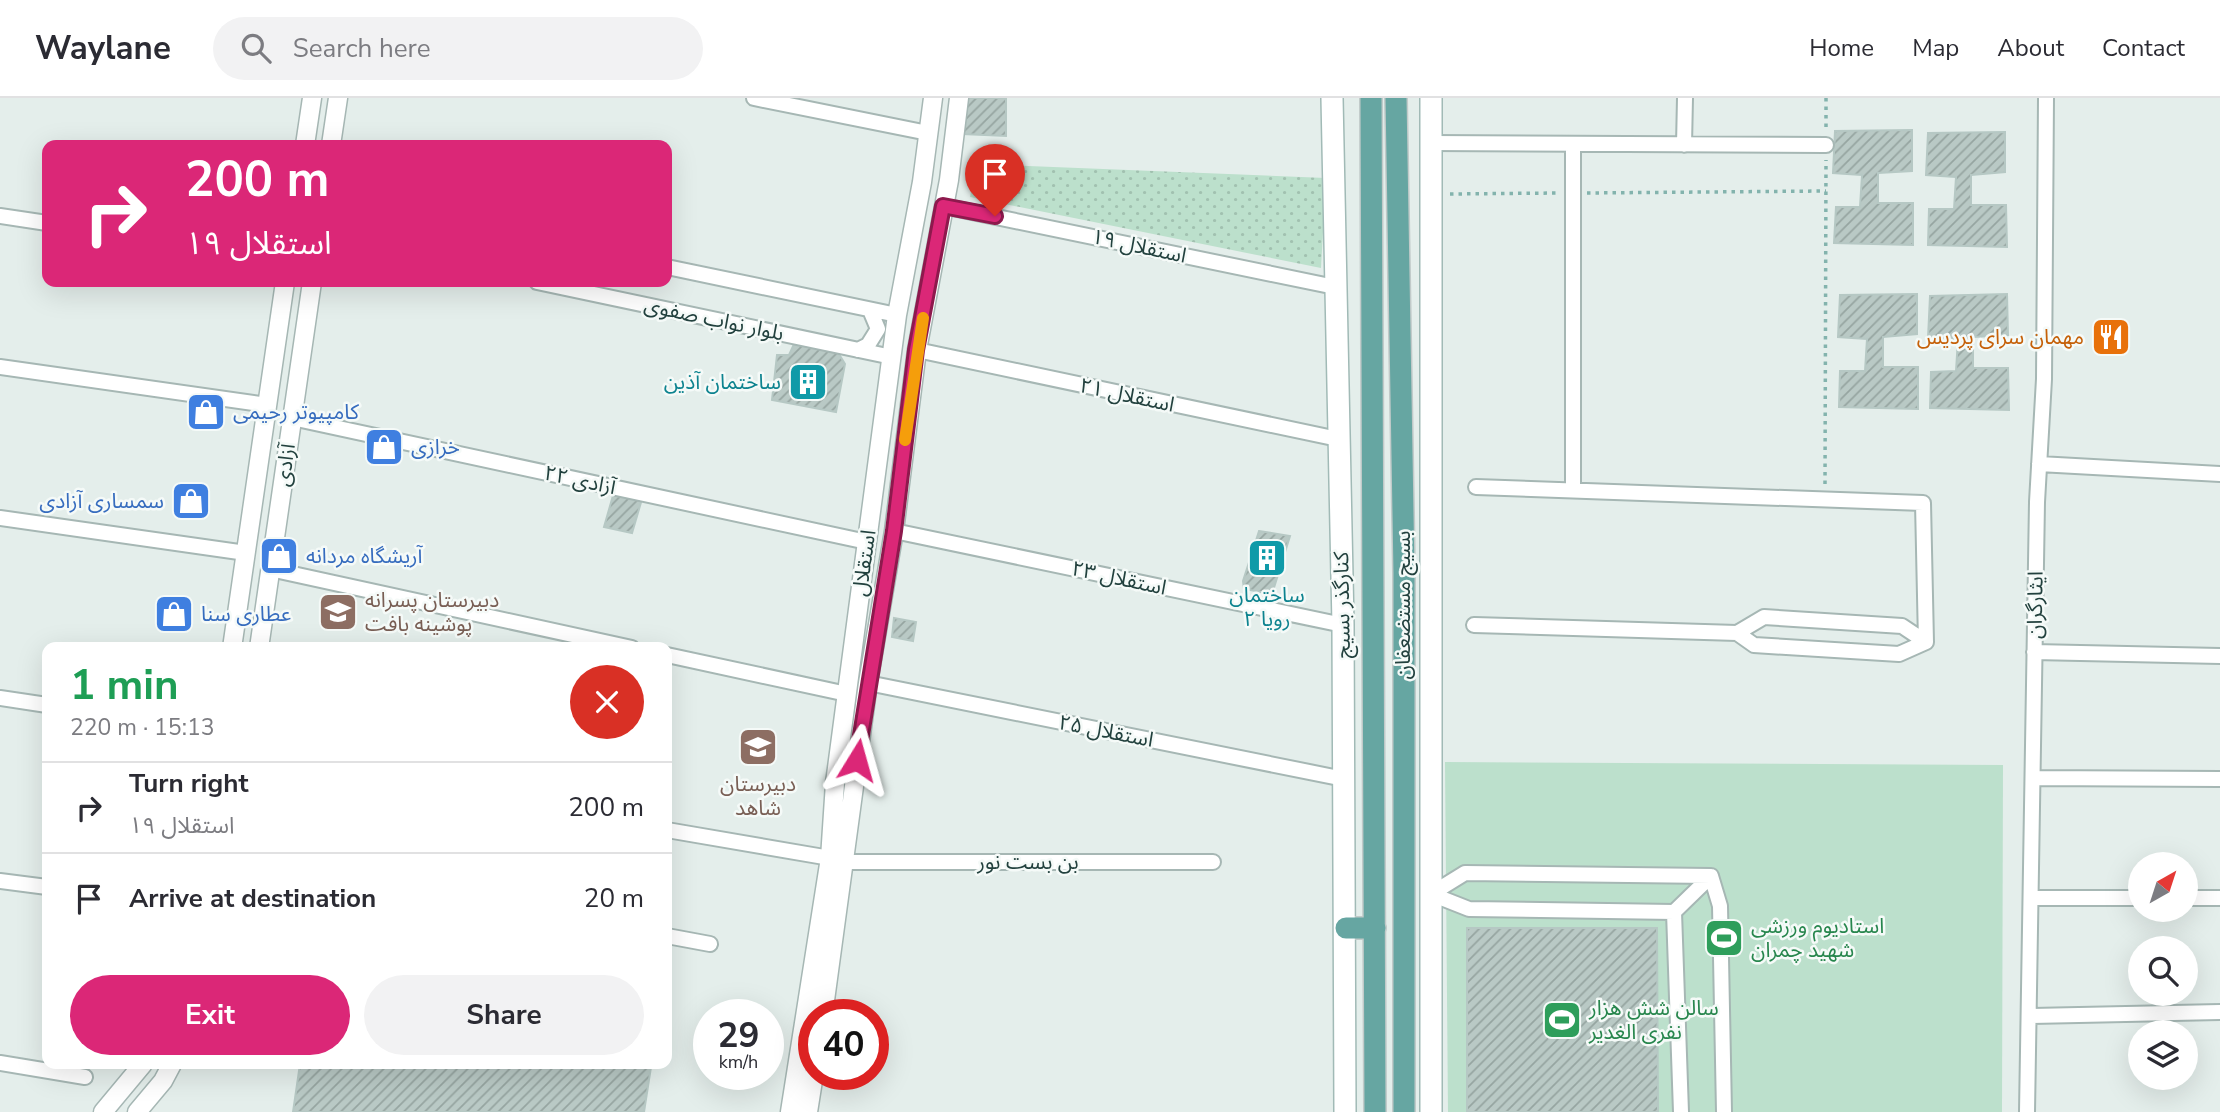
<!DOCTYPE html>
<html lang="en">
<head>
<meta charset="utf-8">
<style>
  body { margin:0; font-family:"Nunito Sans","Noto Sans Arabic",sans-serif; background:#f2f2f3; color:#2b2b33; height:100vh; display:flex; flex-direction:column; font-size:26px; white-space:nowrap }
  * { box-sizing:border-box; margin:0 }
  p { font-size:23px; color:#7c7c81 }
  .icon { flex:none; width:38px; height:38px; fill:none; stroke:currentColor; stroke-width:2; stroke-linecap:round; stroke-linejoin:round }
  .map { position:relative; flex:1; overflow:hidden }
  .side { position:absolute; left:42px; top:544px; width:630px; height:427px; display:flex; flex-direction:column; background:#fff; border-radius:14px; box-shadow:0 7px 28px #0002 }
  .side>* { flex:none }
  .hud { position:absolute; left:42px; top:42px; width:630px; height:147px; border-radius:14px; box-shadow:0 7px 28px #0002; background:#db2777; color:#fff; overflow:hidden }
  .needle { width:46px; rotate:39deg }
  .fabs { position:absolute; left:2128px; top:754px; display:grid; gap:14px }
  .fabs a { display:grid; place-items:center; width:70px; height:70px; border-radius:50%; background:#fff; box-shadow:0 7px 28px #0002; font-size:35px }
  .speed { position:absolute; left:693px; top:901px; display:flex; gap:14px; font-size:35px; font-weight:700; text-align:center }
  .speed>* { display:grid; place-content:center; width:91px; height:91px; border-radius:50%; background:#fff; box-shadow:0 7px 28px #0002; line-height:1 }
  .speed small { font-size:18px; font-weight:400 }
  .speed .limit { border:10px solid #d22; background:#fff; color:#111 }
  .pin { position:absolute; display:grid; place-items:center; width:60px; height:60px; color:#fff; margin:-72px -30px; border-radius:50% 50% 50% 0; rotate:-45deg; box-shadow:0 0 7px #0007 }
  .pin .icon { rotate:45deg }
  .me { position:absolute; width:77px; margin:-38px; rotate:8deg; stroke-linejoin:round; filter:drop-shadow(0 0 5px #0008) }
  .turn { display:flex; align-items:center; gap:24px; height:147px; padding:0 28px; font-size:32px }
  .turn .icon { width:91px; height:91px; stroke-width:2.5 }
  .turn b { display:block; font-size:49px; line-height:60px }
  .round { display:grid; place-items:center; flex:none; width:74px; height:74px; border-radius:37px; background:#f2f2f3 }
  .overview { display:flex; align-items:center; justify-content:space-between; height:119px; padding:0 28px }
  h1 { font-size:42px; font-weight:700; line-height:52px; color:#1e9e55 }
  .primary-button { display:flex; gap:14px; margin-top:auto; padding:14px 28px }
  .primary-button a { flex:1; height:80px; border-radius:42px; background:#db2777; color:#fff; font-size:28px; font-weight:700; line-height:80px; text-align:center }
  .primary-button a+a { background:#f2f2f3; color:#2b2b33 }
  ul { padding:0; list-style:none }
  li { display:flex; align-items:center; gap:21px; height:91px; padding:0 28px; border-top:2px solid #e1e1e2 }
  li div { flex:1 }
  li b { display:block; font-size:26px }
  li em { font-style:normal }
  header { display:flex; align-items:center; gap:42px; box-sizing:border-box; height:98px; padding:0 35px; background:#fff; border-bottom:2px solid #e1e1e2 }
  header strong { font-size:33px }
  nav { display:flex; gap:38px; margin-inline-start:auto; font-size:24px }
  .search { width:490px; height:63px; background:#f2f2f3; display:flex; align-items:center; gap:18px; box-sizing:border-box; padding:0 24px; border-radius:38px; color:#7c7c81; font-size:26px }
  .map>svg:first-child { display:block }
</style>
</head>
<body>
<header>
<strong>Waylane</strong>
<div class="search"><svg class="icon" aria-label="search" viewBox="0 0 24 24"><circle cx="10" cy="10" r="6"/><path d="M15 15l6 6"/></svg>Search here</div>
<nav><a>Home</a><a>Map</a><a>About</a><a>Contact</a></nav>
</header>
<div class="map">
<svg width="2220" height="1014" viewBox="0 0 2220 1014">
  <defs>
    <pattern id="park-dots" width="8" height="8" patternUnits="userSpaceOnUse" patternTransform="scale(1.75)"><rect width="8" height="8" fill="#bce0cc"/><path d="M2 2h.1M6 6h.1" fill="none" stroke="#a1c1b0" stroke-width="1.8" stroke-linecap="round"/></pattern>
    <pattern id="building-hatch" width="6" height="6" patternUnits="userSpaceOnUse" patternTransform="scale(1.75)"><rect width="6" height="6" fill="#b9c9c5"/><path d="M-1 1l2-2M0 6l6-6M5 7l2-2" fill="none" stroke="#96a5a1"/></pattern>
  </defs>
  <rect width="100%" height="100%" fill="#e4eeeb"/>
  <path fill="#bce0cc" d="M1445 664 2003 667 2002 1014H1448Z"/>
  <path fill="url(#park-dots)" d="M976 66 1326 80 1321 170 970 99Z"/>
  <path fill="url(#building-hatch)" stroke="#b6c8c4" stroke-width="2" d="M967 0H1006V38L963 36Z
    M1912 32V73L1878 75V105H1913V147L1834 145 1836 109H1860L1862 77 1833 75 1835 33Z
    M2005 34V74L1971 77V107H2006L2007 149 1928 147 1929 111H1954L1956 79 1926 77 1928 35Z
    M1917 196V236L1883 239V269H1918V311L1839 309 1840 273H1865L1867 241 1838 239 1840 197Z
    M2007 196 2008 237 1973 239V270H2008L2009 312 1930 310 1931 274 1956 273 1958 241 1928 240 1930 198Z
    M795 244 837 253 845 266 836 314 772 302 777 257H789Z
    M614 394 642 401 632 435 604 429Z
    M1259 433 1290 438 1272 496 1244 491 1243 483Z
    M894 520 916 524 913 543 892 539Z
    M1467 830H1657L1658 1014H1467Z
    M300 966H634L651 969 644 1014H293Z"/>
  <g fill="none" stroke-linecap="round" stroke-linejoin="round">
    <g stroke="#a6b7b4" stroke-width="18">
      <path id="minor" d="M754 0 928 35
        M1431 45 1826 47
        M1684 47 1685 0
        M943 108 1335 189
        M0 118 47 125
        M667 169 897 217
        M537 184 892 259
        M858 252 868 247 878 231 870 212
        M917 252 1338 341
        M0 269 267 307
        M292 320 867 444
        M2039 366 2220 376
        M1476 389 1923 405 1926 544
        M1573 390V46
        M0 420 246 455
        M894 433 1343 527
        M270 471 632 550
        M1474 527 1737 535 1764 519 1902 528 1926 544 1899 556 1754 547 1737 535
        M2034 554 2220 558
        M667 557 847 596
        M868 585 1344 681
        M0 600 47 607
        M2033 680 2220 681
        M667 732 830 760
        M844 764H1213
        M0 783 47 789
        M1431 796 1465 775 1711 778 1720 808 1724 1014
        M1431 796 1469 811 1674 814 1681 1014
        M2031 800H2140
        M2186 800H2220
        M1674 814 1711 778
        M667 838 710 846
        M2029 918 2220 914
        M0 965 85 979
        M2027 1014 2037 404 2044 281 2046 0"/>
    </g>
    <g stroke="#a6b7b4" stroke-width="21">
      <path id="tertiary" d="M305 47 312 0
        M331 47 338 0
        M232 550 285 184
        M259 550 312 184
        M823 917 868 585 894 433 917 252 949 82 959 0
        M103 1014 143 966
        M137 1014 163 983 172 966
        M790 1014 830 760 835 685 897 217 922 84 933 0
        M808 1014 814 976"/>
    </g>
    <g stroke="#a1bab6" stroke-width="24">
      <path id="secondary" d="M1332 0 1343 527 1345 1014
        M1431 0V1014"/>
    </g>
    <g stroke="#c1cac9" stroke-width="24">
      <path id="primary" d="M1371 0 1375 1014
        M1396 0 1404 475V1014
        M1346 830H1375"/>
    </g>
    <path stroke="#83b3ad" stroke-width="3.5" stroke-dasharray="3.5 5" stroke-linecap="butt" d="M1826 0V33
      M1587 95 1826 93
      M1450 96 1558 95
      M1825 386 1826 62"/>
    <use href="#minor" stroke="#fff" stroke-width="14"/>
    <use href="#tertiary" stroke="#fff" stroke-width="18"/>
    <use href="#secondary" stroke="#fff" stroke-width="21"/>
    <use href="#primary" stroke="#66a6a2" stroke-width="21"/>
  </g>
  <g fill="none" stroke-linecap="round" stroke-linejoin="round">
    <g stroke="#8e194d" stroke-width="18">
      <path id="route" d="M857 662 894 433 916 252 943 108 995 118"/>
    </g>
    <use href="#route" stroke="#db2777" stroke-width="12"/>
    <path stroke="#f59e0b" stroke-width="12" d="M905 342 923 220"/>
  </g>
  <defs>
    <g id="restaurant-square" transform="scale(2.0125)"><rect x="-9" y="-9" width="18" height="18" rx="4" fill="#e8710a" stroke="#f5faf8"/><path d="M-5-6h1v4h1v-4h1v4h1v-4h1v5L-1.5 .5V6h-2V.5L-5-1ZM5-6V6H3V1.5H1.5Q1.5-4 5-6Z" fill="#fff"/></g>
    <g id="building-square" transform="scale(2.0125)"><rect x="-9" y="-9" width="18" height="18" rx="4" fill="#0f9aa8" stroke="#f5faf8"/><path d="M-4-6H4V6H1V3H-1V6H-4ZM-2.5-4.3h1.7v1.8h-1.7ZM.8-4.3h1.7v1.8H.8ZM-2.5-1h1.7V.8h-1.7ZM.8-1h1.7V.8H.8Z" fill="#fff"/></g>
    <g id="shop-square" transform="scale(2.0125)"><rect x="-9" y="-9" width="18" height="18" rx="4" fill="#3f7fe0" stroke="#f5faf8"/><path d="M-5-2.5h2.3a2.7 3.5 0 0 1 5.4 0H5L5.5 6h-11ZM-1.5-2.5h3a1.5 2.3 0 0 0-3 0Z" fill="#fff"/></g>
    <g id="school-square" transform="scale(2.0125)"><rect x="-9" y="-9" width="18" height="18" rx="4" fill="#8d6e63" stroke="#f5faf8"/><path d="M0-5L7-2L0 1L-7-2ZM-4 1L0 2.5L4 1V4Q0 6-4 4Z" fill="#fff"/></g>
    <g id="stadium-square" transform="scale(2.0125)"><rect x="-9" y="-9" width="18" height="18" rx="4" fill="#2e9e5b" stroke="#f5faf8"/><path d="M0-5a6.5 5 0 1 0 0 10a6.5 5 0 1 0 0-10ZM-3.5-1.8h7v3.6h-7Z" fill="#fff"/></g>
  </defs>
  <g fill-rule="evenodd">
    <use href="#restaurant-square" x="2111" y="239"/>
    <use href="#building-square" x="808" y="284"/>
    <use href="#shop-square" x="206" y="314"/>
    <use href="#shop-square" x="384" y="349"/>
    <use href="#shop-square" x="191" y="403"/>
    <use href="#shop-square" x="279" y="458"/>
    <use href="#building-square" x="1267" y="460"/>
    <use href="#school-square" x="338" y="514"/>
    <use href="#shop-square" x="174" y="516"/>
    <use href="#school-square" x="758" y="649"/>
    <use href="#stadium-square" x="1724" y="840"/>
    <use href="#stadium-square" x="1562" y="922"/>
  </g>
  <g text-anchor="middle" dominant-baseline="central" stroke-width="5" stroke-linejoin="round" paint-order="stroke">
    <g font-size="21" fill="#22413e" stroke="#f5faf8">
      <text transform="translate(1139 148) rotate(12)">استقلال ۱۹</text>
      <text transform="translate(714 221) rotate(12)">بلوار نواب صفوی</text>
      <text transform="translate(1127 297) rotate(12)">استقلال ۲۱</text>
      <text transform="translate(285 367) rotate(-82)">آزادی</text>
      <text transform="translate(580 382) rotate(12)">آزادی ۲۲</text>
      <text transform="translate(864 465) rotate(-82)">استقلال</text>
      <text transform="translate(1119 480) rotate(12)">استقلال ۲۳</text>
      <text transform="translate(1342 507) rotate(-91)">کنارگذر بسیج</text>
      <text transform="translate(1403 507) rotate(-90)">بسیج مستضعفان</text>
      <text transform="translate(2035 507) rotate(-89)">ایثارگران</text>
      <text transform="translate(1106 633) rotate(11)">استقلال ۲۵</text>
      <text x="1028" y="764">بن بست نور</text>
    </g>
    <g font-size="21" fill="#c56008" stroke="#f5faf8" text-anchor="end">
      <text x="2084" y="239">مهمان سرای پردیس</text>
    </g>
    <g font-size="21" fill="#0d838f" stroke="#f5faf8" text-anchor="end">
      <text x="781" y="284">ساختمان آذین</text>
      <text x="1267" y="497" text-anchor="middle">ساختمان<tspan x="1267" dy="24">رویا ۲</tspan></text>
    </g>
    <g font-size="21" fill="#366cbe" stroke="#f5faf8" text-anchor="start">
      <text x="233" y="314">کامپیوتر رحیمی</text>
      <text x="411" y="349">خرازی</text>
      <text x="164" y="403" text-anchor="end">سمساری آزادی</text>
      <text x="306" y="458">آریشگاه مردانه</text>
      <text x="201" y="516">عطاری سنا</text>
    </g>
    <g font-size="21" fill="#785e54" stroke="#f5faf8" text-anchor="start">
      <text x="365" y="502">دبیرستان پسرانه<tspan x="365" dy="24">پوشینه بافت</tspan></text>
      <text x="758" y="686" text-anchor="middle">دبیرستان<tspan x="758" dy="24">شاهد</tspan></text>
    </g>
    <g font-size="21" fill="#27864d" stroke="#f5faf8" text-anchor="start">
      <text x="1751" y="828">استادیوم ورزشی<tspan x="1751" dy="24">شهید چمران</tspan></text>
      <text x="1589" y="910">سالن شش هزار<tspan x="1589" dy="24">نفری الغدیر</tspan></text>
    </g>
  </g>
</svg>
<div class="fabs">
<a><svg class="needle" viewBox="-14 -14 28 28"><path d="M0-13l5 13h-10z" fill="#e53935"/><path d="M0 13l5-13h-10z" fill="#7c7c81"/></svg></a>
<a><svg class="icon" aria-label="search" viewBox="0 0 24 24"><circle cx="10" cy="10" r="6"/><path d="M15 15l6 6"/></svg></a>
<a><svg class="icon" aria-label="layers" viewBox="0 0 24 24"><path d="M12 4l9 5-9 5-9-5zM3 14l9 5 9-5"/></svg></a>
</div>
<div class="speed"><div>29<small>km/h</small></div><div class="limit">40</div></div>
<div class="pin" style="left:995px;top:118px;background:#d93025"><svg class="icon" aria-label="arrive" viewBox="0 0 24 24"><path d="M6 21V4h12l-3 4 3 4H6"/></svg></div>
<svg class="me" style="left:857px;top:662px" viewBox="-20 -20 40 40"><path d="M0-17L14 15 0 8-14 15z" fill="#db2777" stroke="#fff" stroke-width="4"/></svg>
<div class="hud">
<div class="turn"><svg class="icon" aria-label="right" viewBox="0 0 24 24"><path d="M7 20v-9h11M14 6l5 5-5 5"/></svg><div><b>200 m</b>استقلال ۱۹</div></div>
</div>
<section class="side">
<div class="overview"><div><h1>1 min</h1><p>220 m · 15:13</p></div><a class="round" style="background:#d93025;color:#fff"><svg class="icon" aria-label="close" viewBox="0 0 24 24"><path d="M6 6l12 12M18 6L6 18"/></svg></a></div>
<ul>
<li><svg class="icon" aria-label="right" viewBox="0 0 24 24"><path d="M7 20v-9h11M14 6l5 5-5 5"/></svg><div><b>Turn right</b><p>استقلال ۱۹</p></div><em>200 m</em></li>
<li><svg class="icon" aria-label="arrive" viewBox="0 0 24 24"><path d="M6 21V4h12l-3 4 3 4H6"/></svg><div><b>Arrive at destination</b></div><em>20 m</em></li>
</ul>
<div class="primary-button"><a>Exit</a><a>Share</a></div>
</section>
</div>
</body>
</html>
